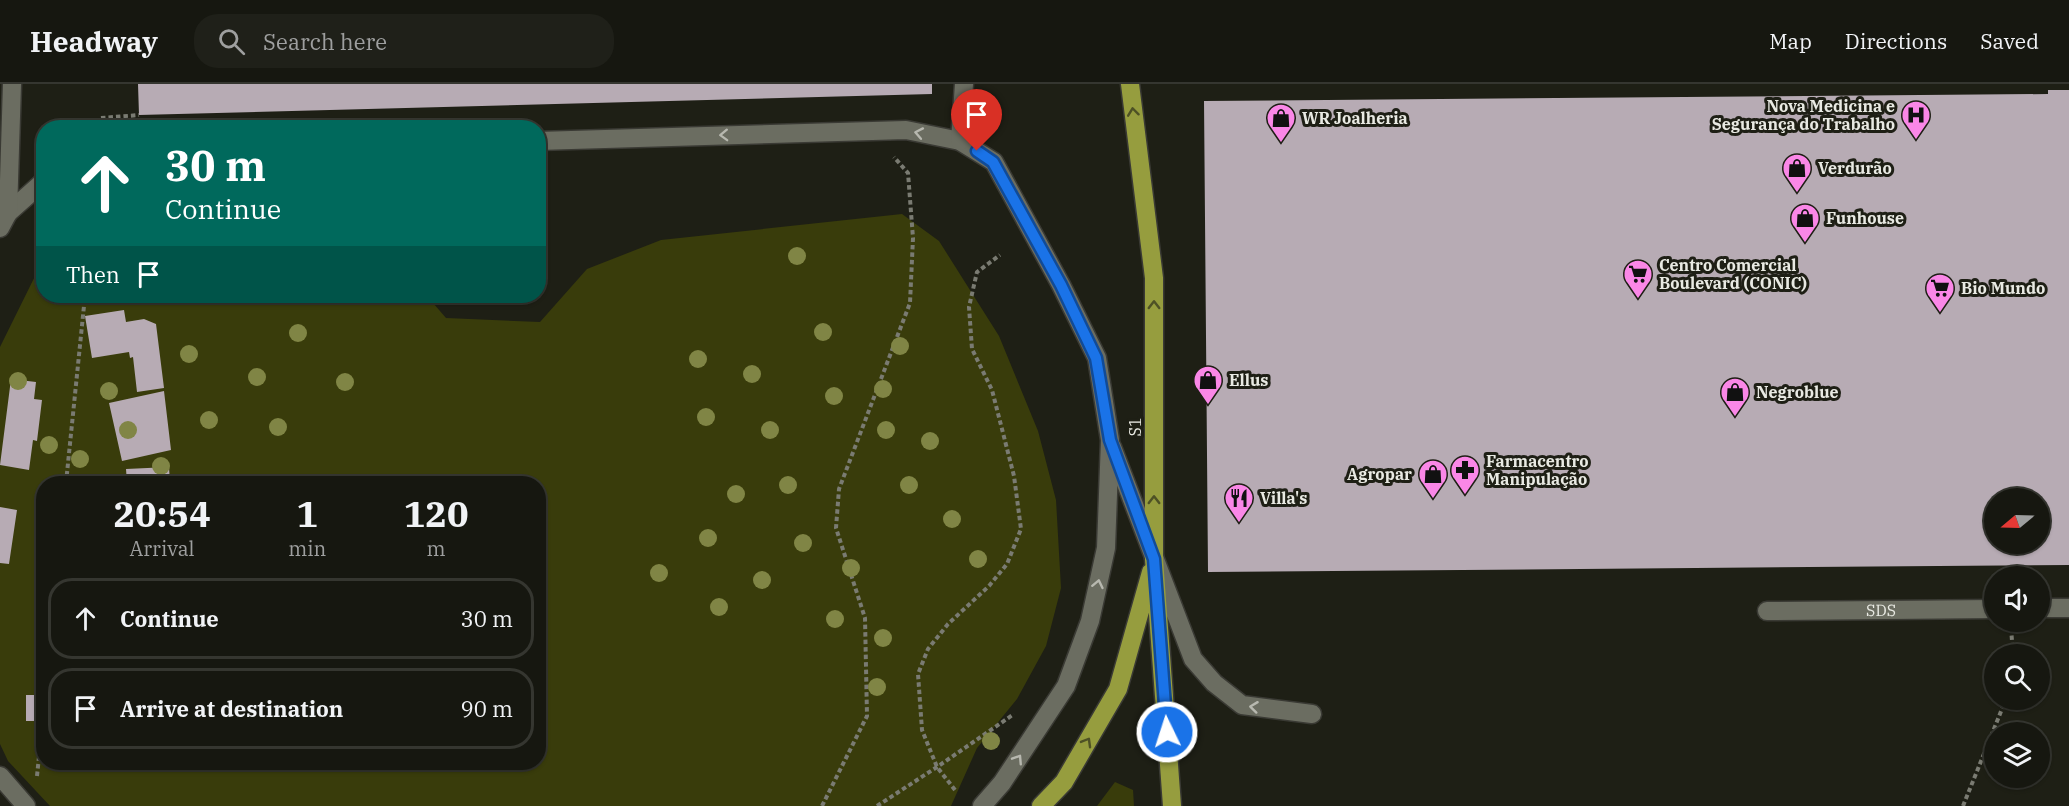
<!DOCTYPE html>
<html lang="en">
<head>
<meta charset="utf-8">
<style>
  body { margin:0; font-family:"IBM Plex Serif",serif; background:#1f2019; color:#f1f3f6; height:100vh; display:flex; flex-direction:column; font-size:22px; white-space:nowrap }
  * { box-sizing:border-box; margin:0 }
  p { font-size:20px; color:#9e9f9f }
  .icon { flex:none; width:33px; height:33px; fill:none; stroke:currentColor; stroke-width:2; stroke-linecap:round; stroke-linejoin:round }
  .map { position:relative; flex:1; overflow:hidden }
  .details { position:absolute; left:36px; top:392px; width:510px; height:294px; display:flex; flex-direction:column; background:#161710; border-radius:24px; box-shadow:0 2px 4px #0004,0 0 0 2px #353630 }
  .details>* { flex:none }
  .hud { position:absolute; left:36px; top:36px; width:510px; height:183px; border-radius:24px; box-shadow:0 2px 4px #0004,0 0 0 2px #353630; background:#00695c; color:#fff; overflow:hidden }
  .needle { width:39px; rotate:251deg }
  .buttons { position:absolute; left:1984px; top:404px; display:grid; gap:12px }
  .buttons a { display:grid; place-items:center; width:66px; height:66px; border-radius:50%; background:#161710; box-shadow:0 2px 4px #0004,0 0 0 2px #353630; font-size:30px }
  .pin { position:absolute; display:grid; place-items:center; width:51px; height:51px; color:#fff; margin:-62px -26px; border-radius:50% 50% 50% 0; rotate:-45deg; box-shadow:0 0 6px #0007 }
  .pin .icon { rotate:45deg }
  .me { position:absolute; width:66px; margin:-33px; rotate:356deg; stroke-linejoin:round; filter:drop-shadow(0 0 4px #0008) }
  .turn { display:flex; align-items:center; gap:21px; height:126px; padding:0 30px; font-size:27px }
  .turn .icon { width:78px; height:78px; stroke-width:2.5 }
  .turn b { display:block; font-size:42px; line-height:51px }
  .then { display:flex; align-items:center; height:57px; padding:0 30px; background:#0003; gap:12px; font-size:22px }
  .eta { display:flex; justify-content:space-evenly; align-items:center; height:102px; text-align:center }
  .eta b { font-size:36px; font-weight:700; line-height:42px }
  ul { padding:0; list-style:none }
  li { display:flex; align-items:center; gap:18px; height:81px; margin:0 12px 9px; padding:0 18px; border:3px solid #353630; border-radius:24px }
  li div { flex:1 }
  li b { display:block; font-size:22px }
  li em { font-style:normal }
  header { display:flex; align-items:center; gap:36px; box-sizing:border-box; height:84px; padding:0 30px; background:#161710; border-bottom:2px solid #353630 }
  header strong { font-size:28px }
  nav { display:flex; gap:33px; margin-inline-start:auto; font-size:21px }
  .search { width:420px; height:54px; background:#1f2019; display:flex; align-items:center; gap:15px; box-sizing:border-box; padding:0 21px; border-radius:24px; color:#9e9f9f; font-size:22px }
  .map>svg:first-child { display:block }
</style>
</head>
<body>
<header>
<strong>Headway</strong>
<div class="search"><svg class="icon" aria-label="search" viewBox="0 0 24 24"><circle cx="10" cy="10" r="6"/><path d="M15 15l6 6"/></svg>Search here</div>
<nav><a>Map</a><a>Directions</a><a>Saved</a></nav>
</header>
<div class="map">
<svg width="2069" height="722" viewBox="0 0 2069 722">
  <rect width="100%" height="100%" fill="#1e1f15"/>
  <path fill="#393c0b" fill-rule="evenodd" d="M902 130 939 157 999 252 1038 347 1056 416 1061 504 1046 562 1017 615 977 664 951 722H50L8 677 0 660V263L43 176 44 212H427L446 234 540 238 587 185 661 156ZM44 399H538V678H44Z
    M1115 698 1133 706 1134 722H1097Z"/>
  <path fill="#b7abb4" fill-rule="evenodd" d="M138 0H932V10L139 31Z
    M2048 6H2069V481L1208 488 1204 17 2048 10ZM1995 414H2040V459H1995Z
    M124 226 126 238 144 235 156 240 164 304 137 308 133 273 130 274 129 268 92 274 85 232Z
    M11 295 36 298 34 315 42 316 37 357 33 356 29 386 0 381Z
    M164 307 171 366 122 377 109 319Z
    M169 383 170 399H127L126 385Z
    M0 423 17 426 9 480 0 479Z
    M26 611H44V637H26Z"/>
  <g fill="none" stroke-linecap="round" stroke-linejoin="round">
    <g stroke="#3a3a34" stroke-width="21">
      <g id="lane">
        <path d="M538 57 906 46 960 57 994 78 1061 201 1097 274 1110 356 1106 464 1090 537 1066 602 1002 699 982 722"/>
        <path d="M960 57 964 0"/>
        <path d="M1 132 8 129 44 97"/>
        <path d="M0 144 8 129 12 0"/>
        <path d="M1112 363 1193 575 1214 599 1242 621 1312 630"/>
        <path d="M2040 524H2069"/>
        <path id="s1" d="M1767 527 1995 525"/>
        <path d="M0 692 26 722"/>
      </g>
    </g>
    <g stroke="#3a3a34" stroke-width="21">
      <path id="highway" d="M1130 0 1154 194V475L1172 722
        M1041 722 1064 698 1118 605 1151 488"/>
    </g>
    <path stroke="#7a7b72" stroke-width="4" stroke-dasharray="4.5 3" stroke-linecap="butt" d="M101 34 139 31
      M66 399 85 212
      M2011 544 2013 570
      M37 692 44 624
      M955 706 937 683 922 646 918 590 928 565 948 540 989 502 1007 480 1021 445 1014 392 992 306 972 265 969 223 977 188 1000 171
      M822 722 867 632 865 534 836 444 839 405 910 219 913 154 908 89 894 73
      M877 722 937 683 1014 630
      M1963 722 2006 615"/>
    <use href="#lane" stroke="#6b6d61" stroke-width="18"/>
    <use href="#highway" stroke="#969d3e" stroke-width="18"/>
  </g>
  <g fill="#808545">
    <circle cx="797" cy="172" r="9"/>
    <circle cx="823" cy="248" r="9"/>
    <circle cx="298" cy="249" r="9"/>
    <circle cx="900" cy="262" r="9"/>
    <circle cx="189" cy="270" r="9"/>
    <circle cx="698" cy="275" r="9"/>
    <circle cx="752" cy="290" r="9"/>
    <circle cx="257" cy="293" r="9"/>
    <circle cx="18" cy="297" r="9"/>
    <circle cx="345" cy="298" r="9"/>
    <circle cx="883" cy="305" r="9"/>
    <circle cx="109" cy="307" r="9"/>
    <circle cx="834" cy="312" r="9"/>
    <circle cx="706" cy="333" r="9"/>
    <circle cx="209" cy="336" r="9"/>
    <circle cx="278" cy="343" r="9"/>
    <circle cx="128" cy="346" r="9"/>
    <circle cx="770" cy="346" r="9"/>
    <circle cx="886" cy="346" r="9"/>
    <circle cx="930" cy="357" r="9"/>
    <circle cx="49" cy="361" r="9"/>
    <circle cx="80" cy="375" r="9"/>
    <circle cx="161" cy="382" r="9"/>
    <circle cx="788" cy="401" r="9"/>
    <circle cx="909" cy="401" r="9"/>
    <circle cx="736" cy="410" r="9"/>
    <circle cx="952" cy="435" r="9"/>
    <circle cx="708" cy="454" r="9"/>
    <circle cx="803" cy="459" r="9"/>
    <circle cx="978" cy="475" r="9"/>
    <circle cx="851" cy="484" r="9"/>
    <circle cx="659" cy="489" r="9"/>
    <circle cx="762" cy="496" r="9"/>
    <circle cx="719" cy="523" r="9"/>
    <circle cx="835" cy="535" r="9"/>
    <circle cx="883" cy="554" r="9"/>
    <circle cx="877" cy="603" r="9"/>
    <circle cx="991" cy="657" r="9"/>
  </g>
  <defs><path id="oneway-chevron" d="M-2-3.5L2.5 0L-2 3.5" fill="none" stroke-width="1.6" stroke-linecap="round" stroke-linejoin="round" transform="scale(1.5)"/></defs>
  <g stroke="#4e5125">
    <use href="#oneway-chevron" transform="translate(1133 28) rotate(-97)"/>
    <use href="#oneway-chevron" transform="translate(1154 221) rotate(-90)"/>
    <use href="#oneway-chevron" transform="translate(1154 416) rotate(-90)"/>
    <use href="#oneway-chevron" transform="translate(1087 658) rotate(-60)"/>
  </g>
  <g stroke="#b7b8af">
    <use href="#oneway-chevron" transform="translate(919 49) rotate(-169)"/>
    <use href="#oneway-chevron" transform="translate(724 51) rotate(178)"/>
    <use href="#oneway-chevron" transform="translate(1098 500) rotate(-78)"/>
    <use href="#oneway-chevron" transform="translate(1254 623) rotate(-173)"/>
    <use href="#oneway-chevron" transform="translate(1018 675) rotate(-57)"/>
  </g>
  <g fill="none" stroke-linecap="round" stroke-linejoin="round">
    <g stroke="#114b97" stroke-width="15">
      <path id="route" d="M977 67 993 78 1061 201 1096 274 1110 356 1154 475 1167 648"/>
    </g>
    <use href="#route" stroke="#1a73e8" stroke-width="10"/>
  </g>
  <defs>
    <g id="hospital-pin" transform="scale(1.5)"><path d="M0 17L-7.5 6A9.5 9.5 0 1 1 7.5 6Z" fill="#fa87e7" stroke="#1e1f15"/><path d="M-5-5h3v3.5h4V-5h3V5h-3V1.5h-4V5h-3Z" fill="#111"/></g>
    <g id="shop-pin" transform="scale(1.5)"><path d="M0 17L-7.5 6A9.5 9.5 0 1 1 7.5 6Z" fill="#fa87e7" stroke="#1e1f15"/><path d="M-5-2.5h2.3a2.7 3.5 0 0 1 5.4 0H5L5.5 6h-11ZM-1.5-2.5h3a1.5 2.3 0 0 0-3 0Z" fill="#111"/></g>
    <g id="supermarket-pin" transform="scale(1.5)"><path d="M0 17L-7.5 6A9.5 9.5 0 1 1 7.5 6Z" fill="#fa87e7" stroke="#1e1f15"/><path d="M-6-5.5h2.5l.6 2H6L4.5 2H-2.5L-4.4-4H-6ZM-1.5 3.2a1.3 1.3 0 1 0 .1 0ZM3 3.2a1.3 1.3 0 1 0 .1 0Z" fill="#111"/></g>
    <g id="pharmacy-pin" transform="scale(1.5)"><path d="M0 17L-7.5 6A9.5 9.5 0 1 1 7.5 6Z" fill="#fa87e7" stroke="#1e1f15"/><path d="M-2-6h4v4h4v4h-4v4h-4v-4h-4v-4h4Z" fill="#111"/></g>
    <g id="restaurant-pin" transform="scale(1.5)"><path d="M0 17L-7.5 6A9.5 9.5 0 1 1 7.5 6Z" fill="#fa87e7" stroke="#1e1f15"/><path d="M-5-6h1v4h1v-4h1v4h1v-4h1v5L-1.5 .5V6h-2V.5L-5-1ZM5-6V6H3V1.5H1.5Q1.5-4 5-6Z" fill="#111"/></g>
  </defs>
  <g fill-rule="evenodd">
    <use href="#hospital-pin" x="1916" y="31"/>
    <use href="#shop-pin" x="1281" y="34"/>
    <use href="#shop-pin" x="1797" y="84"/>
    <use href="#shop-pin" x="1805" y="134"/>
    <use href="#supermarket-pin" x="1638" y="190"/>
    <use href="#supermarket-pin" x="1940" y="204"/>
    <use href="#shop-pin" x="1208" y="296"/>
    <use href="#shop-pin" x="1735" y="308"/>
    <use href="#pharmacy-pin" x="1465" y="386"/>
    <use href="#shop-pin" x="1433" y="390"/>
    <use href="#restaurant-pin" x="1239" y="414"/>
  </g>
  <g text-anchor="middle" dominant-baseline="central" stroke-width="6" stroke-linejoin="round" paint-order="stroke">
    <g font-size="16" font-weight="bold" fill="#e9eae3" stroke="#1e1f15" text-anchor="start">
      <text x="1895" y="22" text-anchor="end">Nova Medicina e<tspan x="1895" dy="18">Segurança do Trabalho</tspan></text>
      <text x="1302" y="34">WR Joalheria</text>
      <text x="1818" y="84">Verdurão</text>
      <text x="1826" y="134">Funhouse</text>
      <text x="1659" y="181">Centro Comercial<tspan x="1659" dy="18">Boulevard (CONIC)</tspan></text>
      <text x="1961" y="204">Bio Mundo</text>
      <text x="1229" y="296">Ellus</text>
      <text x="1756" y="308">Negroblue</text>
      <text x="1486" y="377">Farmacentro<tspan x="1486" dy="18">Manipulação</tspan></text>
      <text x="1412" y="390" text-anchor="end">Agropar</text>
      <text x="1260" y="414">Villa's</text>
    </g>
    <g font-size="16" fill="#e9eae3" stroke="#1e1f15">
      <text transform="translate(1135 343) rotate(-90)">S1</text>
      <text stroke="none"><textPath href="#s1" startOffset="114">SDS</textPath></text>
    </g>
  </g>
</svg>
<div class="buttons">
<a><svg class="needle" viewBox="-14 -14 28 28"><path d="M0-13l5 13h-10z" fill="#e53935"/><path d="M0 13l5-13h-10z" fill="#9e9f9f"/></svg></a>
<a><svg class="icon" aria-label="sound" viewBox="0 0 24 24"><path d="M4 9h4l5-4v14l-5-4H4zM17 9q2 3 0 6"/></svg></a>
<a><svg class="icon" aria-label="search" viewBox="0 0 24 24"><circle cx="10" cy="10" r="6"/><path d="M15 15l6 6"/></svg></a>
<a><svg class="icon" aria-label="layers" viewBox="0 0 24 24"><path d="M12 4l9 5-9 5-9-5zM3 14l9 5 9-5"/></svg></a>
</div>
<div class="pin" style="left:977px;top:67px;background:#d93025"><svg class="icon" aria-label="arrive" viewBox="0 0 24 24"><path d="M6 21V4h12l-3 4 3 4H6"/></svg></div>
<svg class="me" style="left:1167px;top:648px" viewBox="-20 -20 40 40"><circle r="17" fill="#1a73e8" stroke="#fff" stroke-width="3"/><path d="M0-11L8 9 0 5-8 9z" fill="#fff"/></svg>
<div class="hud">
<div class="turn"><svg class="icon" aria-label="ahead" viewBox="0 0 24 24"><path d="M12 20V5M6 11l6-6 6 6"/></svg><div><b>30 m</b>Continue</div></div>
<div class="then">Then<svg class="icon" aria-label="arrive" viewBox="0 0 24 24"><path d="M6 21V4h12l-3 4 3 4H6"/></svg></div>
</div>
<section class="details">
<div class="eta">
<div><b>20:54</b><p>Arrival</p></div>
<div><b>1</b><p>min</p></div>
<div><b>120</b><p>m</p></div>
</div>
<ul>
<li><svg class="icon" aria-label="ahead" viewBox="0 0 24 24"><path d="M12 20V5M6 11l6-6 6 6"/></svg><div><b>Continue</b></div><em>30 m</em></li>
<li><svg class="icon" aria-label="arrive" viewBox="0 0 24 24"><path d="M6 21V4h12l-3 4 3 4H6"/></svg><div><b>Arrive at destination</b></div><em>90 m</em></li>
</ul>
</section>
</div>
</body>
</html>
